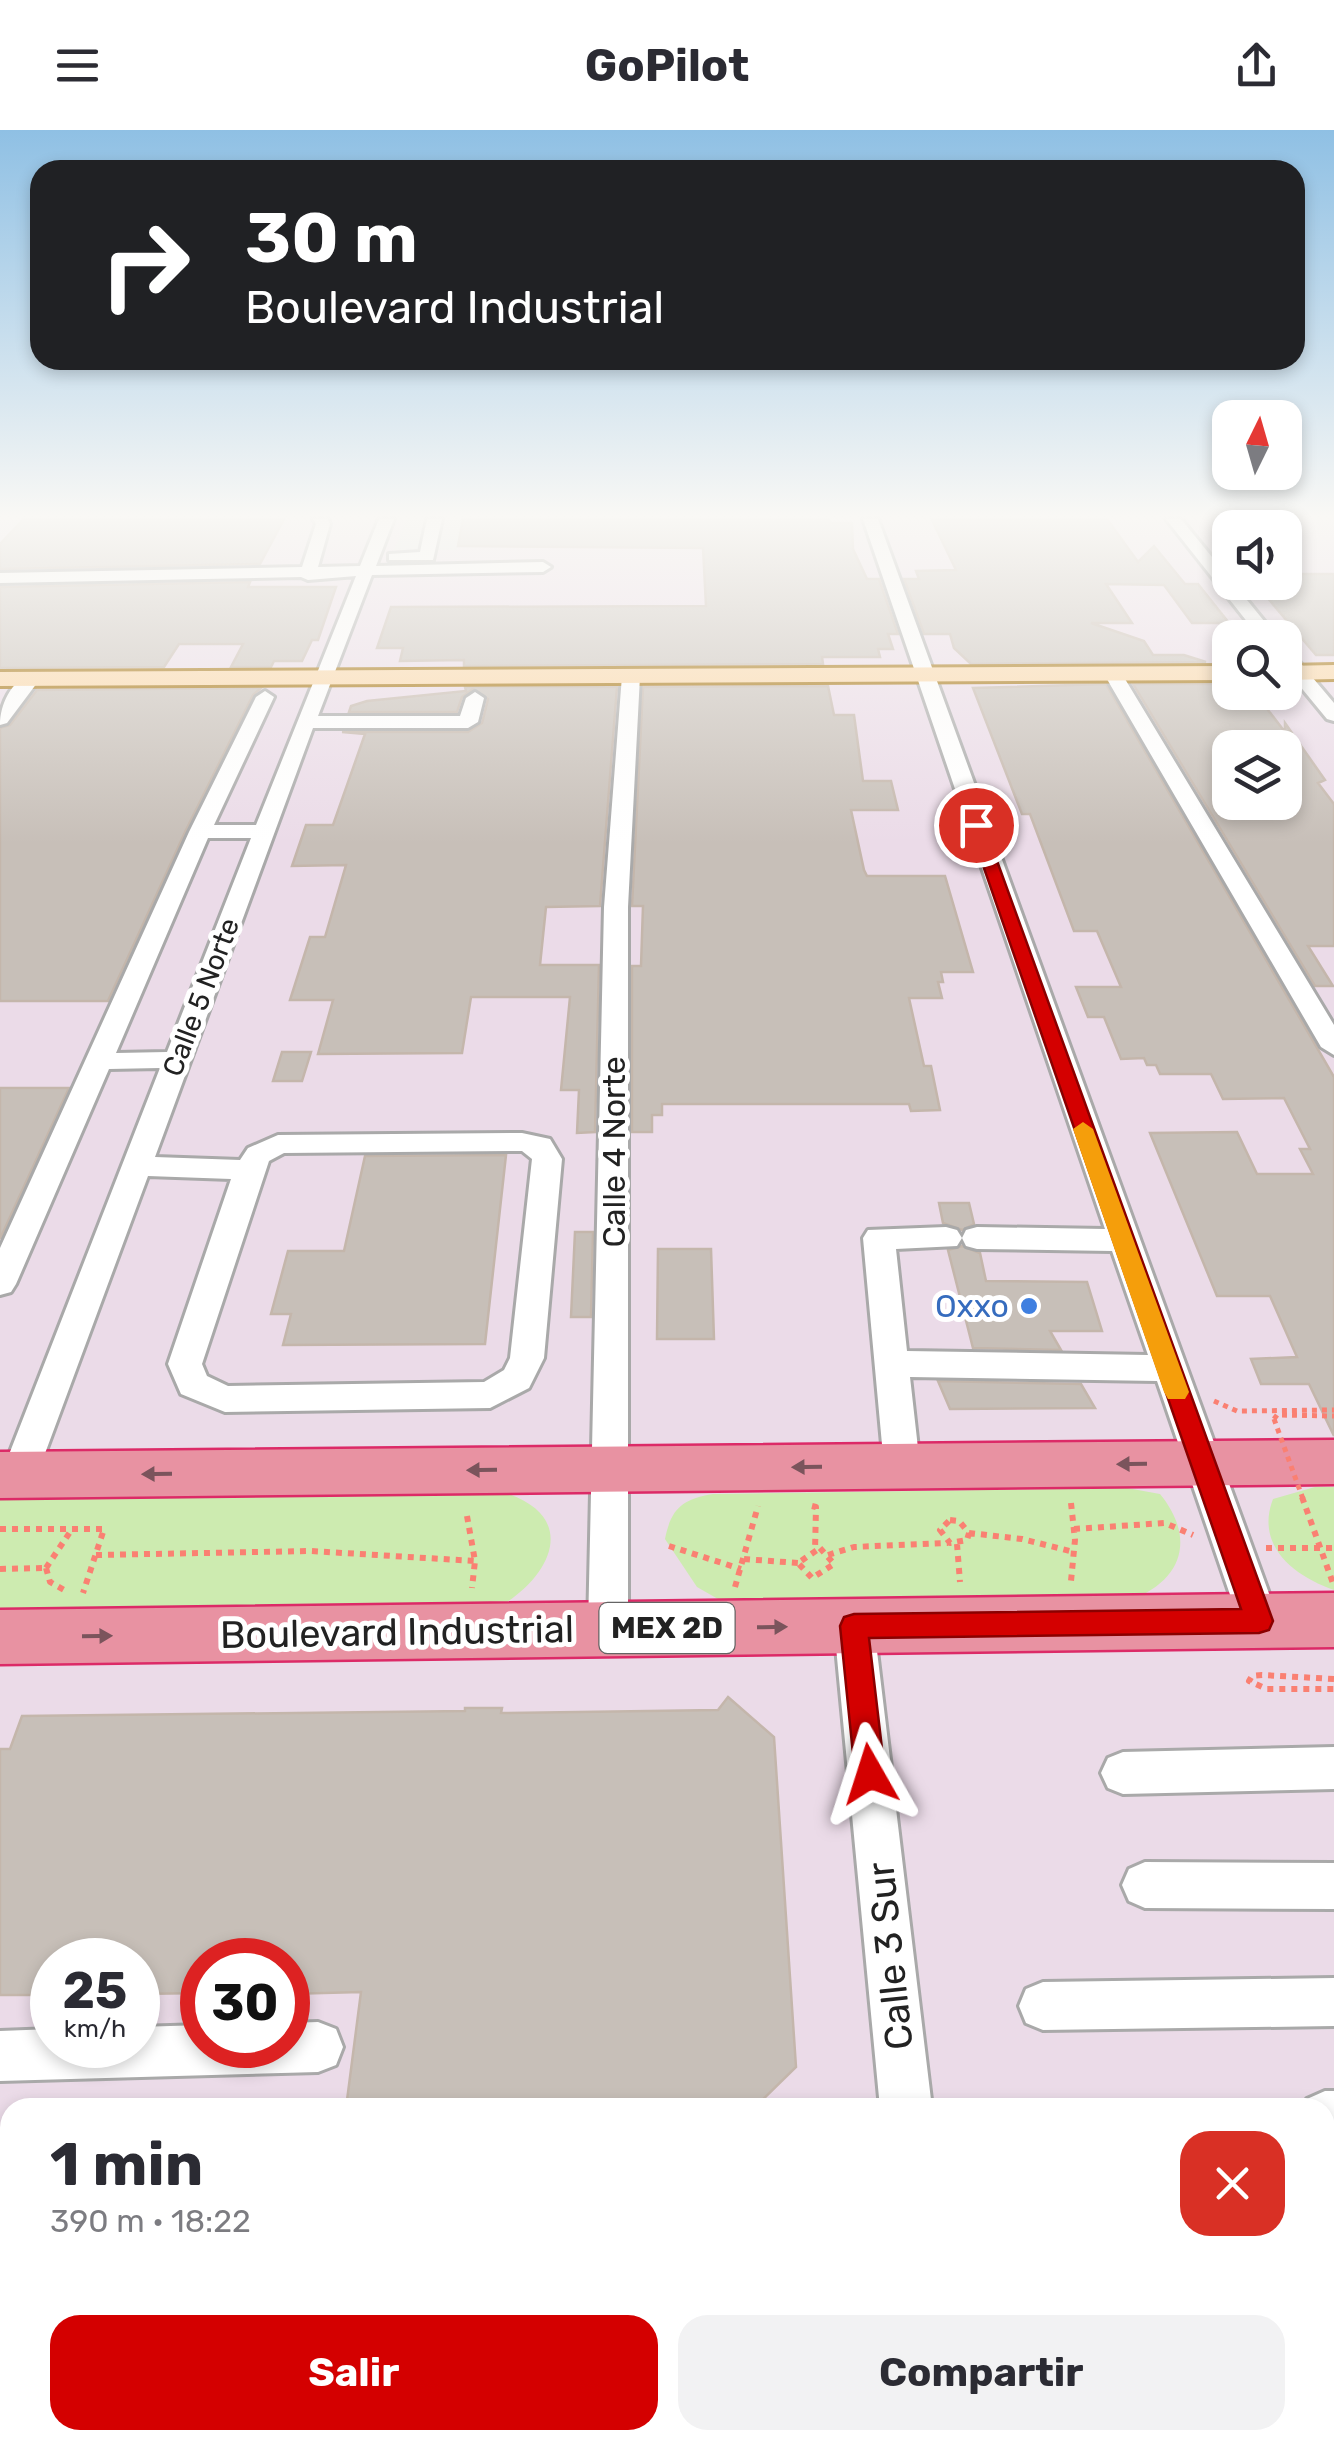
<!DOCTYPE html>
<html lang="es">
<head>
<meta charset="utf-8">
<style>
  body { margin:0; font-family:Rubik,sans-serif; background:#f2f2f3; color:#2b2b33; height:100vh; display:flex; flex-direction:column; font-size:38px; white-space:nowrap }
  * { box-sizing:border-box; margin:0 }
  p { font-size:32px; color:#7c7c81 }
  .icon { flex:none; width:55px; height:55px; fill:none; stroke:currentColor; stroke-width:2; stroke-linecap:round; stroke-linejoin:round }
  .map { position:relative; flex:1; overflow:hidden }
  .side { position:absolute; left:0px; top:1968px; width:1335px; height:352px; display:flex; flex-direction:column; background:#fff; border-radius:30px 30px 0 0; box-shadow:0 5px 15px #0003 }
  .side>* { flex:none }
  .banner { position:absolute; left:30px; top:30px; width:1275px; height:210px; border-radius:30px; box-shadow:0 5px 15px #0003; background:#202124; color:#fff; overflow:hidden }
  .needle { width:65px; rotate:5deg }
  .fabs { position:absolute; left:1212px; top:270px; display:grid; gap:20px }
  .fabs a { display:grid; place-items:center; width:90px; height:90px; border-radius:20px; background:#fff; box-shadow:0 5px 15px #0003; font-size:50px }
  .speed { position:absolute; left:30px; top:1808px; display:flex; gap:20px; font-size:50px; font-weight:700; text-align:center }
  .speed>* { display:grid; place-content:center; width:130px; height:130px; border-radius:50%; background:#fff; box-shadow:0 5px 15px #0003; line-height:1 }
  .speed small { font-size:25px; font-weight:400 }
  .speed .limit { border:15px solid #d22; background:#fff; color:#111 }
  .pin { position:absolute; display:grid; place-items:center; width:85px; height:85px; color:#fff; margin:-42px; border:5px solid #fff; border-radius:50%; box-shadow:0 2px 10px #0007 }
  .me { position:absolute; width:110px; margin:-55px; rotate:354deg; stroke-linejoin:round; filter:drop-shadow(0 0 8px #0008) }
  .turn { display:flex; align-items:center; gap:35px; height:210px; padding:0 50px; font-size:45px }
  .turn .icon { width:130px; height:130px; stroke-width:2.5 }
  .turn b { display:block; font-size:70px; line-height:85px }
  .round { display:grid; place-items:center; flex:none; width:105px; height:105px; border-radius:30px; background:#f2f2f3 }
  .overview { display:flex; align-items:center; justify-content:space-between; height:170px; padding:0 50px }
  h1 { font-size:60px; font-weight:700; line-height:75px }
  .primary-button { display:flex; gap:20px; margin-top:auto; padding:20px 50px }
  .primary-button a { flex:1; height:115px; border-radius:30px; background:#d40000; color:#fff; font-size:40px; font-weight:700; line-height:115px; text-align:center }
  .primary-button a+a { background:#f2f2f3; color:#2b2b33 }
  header { display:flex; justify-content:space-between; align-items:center; height:130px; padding:0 50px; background:#fff; font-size:45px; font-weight:700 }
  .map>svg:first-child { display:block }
</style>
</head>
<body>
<header><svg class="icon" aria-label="menu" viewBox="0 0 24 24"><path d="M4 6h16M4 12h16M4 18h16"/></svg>GoPilot<svg class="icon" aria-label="share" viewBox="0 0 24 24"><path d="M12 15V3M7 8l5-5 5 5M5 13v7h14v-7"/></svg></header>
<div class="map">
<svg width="1334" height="2318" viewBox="0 0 1334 2318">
  <rect width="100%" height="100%" fill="#f2efe9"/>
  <path fill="#ebdbe8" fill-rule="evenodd" d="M0 389H1334V2318H0ZM1230 398H1285V452H1230ZM1230 508H1285V562H1230ZM1230 618H1285V672H1230ZM52 1830H138V1915H52ZM202 1830H288V1915H202ZM10 1978H1325V2310H10Z"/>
  <path fill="#cdebb0" d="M1315 1357H1334V1460C1294 1446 1255 1416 1273 1369Z
    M1127 1358 1160 1364C1196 1408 1183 1451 1130 1470L725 1473 697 1457 665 1409C671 1379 682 1369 713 1364Z
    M509 1364C580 1390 549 1448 499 1477L0 1488V1368Z"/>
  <path fill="#e2e2e2" d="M407 389H463L457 420H394Z"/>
  <path fill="#c7bfb8" stroke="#c4b6ab" stroke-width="2.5" fill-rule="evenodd" d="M24 389H284L260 434 0 439V414Z
    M463 389H829L830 393H852L853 419 867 449H879L898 504H888L893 519H878L880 527H822L823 534 464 536V530L400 531 403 518H377L391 477 706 476 703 418 458 416Z
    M1107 389 1138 432 1154 416 1185 454H1198L1229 493H1192L1164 455 1106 454 1132 493H1091L1144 511 1153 525H1184L1206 532 971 534 954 518 950 504H924L904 449H919L916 441 956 440 932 390Z
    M1285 444H1334V525H1316L1254 452H1285Z
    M250 452 248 457H336L318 510H312L302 531H274L271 537H231L243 514H179L164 537 0 538V457Z
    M1106 554 1334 947V1306L1309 1254H1261L1251 1229 1297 1227 1270 1166H1217L1150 1003 1237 1002 1257 1044H1313L1300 1019H1310L1284 968 1223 969 1211 944H1160L1156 935H1147L1144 928 1121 929 1104 887H1088L1076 857H1121L1097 801H1074L1030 684H1022L973 558Z
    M1133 554H1222L1228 562H1254L1285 602V593L1325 650 1318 653 1334 674V816H1308L1333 856H1315ZM1285 602V672H1230V603Z
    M828 556 834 585H854L863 651H891L898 680H851L864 740 867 746H945L973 842H941L943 852H938L942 868H909L924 936H931L940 980 911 981 909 974H662V985H652V1002H632V836H641L643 776H632L643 557Z
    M465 557H617L600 776 546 777 540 835H599L595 1002 577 1003 579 960H561L570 867H471L462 923 318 924 333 870H290L310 807H325L346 735 292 736 306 695H333L365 604 342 602H468L482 593 488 569 473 559 462 567 457 582H349L351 576 367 571 466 561Z
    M261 558 253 565 186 700 108 871H0V598L10 595 37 560Z
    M282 922H311L302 951H273Z
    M0 958H69L0 1109Z
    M506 1025 485 1214 283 1215 291 1184H271L288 1121H344L365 1026Z
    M939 1073H969L974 1094 962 1100 943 1093Z
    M575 1102H593L591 1187H571Z
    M962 1116 980 1123 986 1151 1087 1152 1102 1201H1050L1061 1220 973 1218 948 1120Z
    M658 1119H711L714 1209H657Z
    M938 1251 1081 1254 1095 1278 950 1279Z
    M728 1567 774 1607 796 1937 754 1978H346L361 1862 288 1864V1830H202V1863L138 1864V1830H52V1865H0V1619H10L22 1586 465 1581V1578H502L501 1583 718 1580Z"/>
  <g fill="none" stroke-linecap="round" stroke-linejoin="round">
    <g stroke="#a9a9a9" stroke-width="6">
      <path id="minor" d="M313 389H328L330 394 318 437 360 436 379 389H394L376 436 543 432 551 437 543 442 372 445 318 586H460L466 568 475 562 484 568 478 592 468 598H313L155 1027 240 1030 248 1018 278 1005 522 1003 550 1009 562 1029 544 1228 529 1258 490 1278 225 1282 181 1264 168 1234 231 1049 148 1046 37 1345 32 1355 19 1360 6 1355 1 1345 160 938 109 939 16 1154 11 1162 0 1165V1118L189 702 256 567 265 561 274 567 214 695H256L356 446 308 450 301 447 0 453V443L302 437 316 394ZM208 708H251L167 922 116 923ZM522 1021 532 1029 510 1228 504 1240 484 1252 228 1256 207 1246 202 1234 269 1031 284 1023Z
        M427 389H442L433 430H389V424L420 422Z
        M863 389H878L1279 1491 1273 1503 1259 1508 1245 1503 1239 1491 1157 1251 910 1247 920 1336 915 1346 902 1351 889 1346 884 1336 863 1108 868 1100 946 1097 957 1100 962 1108 966 1100 977 1097 1105 1099ZM962 1108 966 1116 977 1119 1112 1121 1148 1225 907 1221 896 1119 957 1116Z
        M1166 389H1181L1278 508H1260Z
        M1285 521 1291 522 1334 573V591L1327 589 1285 538Z
        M1113 538 1122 544 1334 895V925L1321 917 1104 544Z
        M631 540 640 546 628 777V1499L622 1511 608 1517 594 1511 588 1499 604 777 622 546Z
        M31 543 40 549 7 593 0 595C0 574 11 552 31 543Z
        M854 1478 868 1484 874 1496 932 1978H880L834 1496 840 1484Z
        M1334 1617V1659L1123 1664 1108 1658 1101 1643 1108 1628 1123 1622Z
        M1145 1732 1334 1733V1779L1145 1778 1129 1771 1122 1755 1129 1739Z
        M1334 1848V1896L1043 1900 1026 1893 1019 1876 1026 1859 1043 1852Z
        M318 1892 336 1899 343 1917 336 1935 318 1942 0 1951V1901L52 1899V1915H138V1897L202 1895V1915H288V1893Z
        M1325 1961H1334V2013H1325V1978H1303L1307 1969Z
        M1325 2212 1334 2216V2278L1325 2274Z
        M912 2310H1011L1015 2318H912Z"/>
    </g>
    <g stroke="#a06b00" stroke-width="6">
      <path id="major" d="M1334 535V549L1285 550V536Z
        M1230 536V550L0 556V542Z"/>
    </g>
    <g stroke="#dc2a67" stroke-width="5">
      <path id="highway" d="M1334 1310V1354L0 1368V1322Z
        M1334 1463V1517L0 1534V1480Z"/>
    </g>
    <path stroke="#fa8072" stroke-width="5" stroke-dasharray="5 5" stroke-linecap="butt" d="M1214 1271 1237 1281 1334 1280
      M1274 1289 1277 1285 1334 1286"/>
    <path stroke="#fa8072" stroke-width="6" stroke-dasharray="6 6" stroke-linecap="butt" d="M1071 1373 1075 1410 1071 1451
      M812 1376 816 1377 815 1421
      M467 1386 475 1431 472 1458
      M950 1390 959 1391 969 1403 967 1410 950 1413 940 1400Z
      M0 1399H104L83 1463
      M1074 1399 1165 1393 1193 1405
      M969 1403 1022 1409 1074 1422
      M957 1414 960 1452
      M669 1416 741 1439
      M820 1418 834 1434 812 1448 798 1433Z
      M1266 1418H1334
      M96 1425 311 1421 475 1431
      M828 1425 854 1417 948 1413
      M744 1429 798 1433
      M46 1438 50 1452 66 1461
      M46 1438 72 1399
      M0 1439 46 1438
      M735 1457 758 1376
      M1334 1549 1262 1545 1252 1546 1249 1551 1267 1559H1334"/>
    <use href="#minor" fill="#fff" fill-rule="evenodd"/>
    <use href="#major" fill="#fcd6a4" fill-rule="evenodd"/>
    <use href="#highway" fill="#e892a2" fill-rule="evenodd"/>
    <path stroke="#fa8072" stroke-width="5" stroke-dasharray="5 5" stroke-linecap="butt" d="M1274 1289 1303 1369"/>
    <path stroke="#fa8072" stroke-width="6" stroke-dasharray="6 6" stroke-linecap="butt" d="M1302 1367 1334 1456"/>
  </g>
  <defs><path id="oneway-solid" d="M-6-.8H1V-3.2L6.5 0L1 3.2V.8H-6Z" transform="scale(2.5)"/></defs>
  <g fill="#7b545c">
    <use href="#oneway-solid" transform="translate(1132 1334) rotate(179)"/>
    <use href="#oneway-solid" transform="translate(807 1337) rotate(179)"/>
    <use href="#oneway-solid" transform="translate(482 1340) rotate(179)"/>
    <use href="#oneway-solid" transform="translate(157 1344) rotate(179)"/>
    <use href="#oneway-solid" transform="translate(772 1497) rotate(-1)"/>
    <use href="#oneway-solid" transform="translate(97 1506) rotate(-1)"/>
  </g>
  <linearGradient id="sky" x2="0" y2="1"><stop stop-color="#8fc0e4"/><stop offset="0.54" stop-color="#f9f8f5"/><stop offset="1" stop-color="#f9f8f5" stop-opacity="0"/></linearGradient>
  <rect width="1334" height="714" fill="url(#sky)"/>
  <path fill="#d40000" stroke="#8a0000" stroke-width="2.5" d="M971 692 984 695 1273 1491 1269 1500 1259 1503 869 1508 885 1644 881 1654 870 1659 859 1654 855 1644 840 1496 844 1487 854 1484 1241 1479 969 695Z"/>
  <path fill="#f59e0b" d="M1083 992 1093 999 1189 1262 1185 1269H1168L1164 1262 1073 999Z"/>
  <circle fill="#3f7fe0" stroke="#fff" stroke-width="4" cx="1029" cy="1176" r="10"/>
  <g text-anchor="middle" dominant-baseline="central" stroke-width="10" stroke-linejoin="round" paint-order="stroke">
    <g font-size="28" fill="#222" stroke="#fff">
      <text transform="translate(201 867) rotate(-69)">Calle 5 Norte</text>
    </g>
    <rect fill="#fff" stroke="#646464" stroke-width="2.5" x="599.5" y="1473" width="135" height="50" rx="8"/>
    <g font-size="30" font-weight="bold" fill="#222">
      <text x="667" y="1498">MEX 2D</text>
    </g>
    <g font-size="32" fill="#222" stroke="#fff">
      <text transform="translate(614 1022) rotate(-90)">Calle 4 Norte</text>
    </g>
    <g font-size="32" fill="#366cbe" stroke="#fff" text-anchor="end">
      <text x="1009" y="1176">Oxxo</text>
    </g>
    <g font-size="38" fill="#222" stroke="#fff">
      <text transform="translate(397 1502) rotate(-1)">Boulevard Industrial</text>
      <text transform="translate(890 1826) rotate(-96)">Calle 3 Sur</text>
    </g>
  </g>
</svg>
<div class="fabs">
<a><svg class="needle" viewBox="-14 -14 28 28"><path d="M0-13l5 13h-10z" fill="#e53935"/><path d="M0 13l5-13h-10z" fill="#7c7c81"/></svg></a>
<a><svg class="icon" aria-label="sound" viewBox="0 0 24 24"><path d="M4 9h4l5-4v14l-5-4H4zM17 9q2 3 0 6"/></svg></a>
<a><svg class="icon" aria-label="search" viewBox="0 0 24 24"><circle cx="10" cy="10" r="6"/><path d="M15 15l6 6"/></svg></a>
<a><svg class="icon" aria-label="layers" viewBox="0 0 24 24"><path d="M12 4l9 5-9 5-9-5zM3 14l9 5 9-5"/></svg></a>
</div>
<div class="speed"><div>25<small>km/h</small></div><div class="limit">30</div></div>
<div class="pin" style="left:976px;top:695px;background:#d93025"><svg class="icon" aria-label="arrive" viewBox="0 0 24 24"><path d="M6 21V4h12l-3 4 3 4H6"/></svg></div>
<svg class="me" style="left:870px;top:1644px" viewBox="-20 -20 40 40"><path d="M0-17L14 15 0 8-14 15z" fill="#d40000" stroke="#fff" stroke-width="4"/></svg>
<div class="banner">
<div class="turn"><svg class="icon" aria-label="right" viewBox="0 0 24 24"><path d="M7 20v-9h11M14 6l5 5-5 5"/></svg><div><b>30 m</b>Boulevard Industrial</div></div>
</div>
<section class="side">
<div class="overview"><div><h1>1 min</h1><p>390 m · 18:22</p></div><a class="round" style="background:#d93025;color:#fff"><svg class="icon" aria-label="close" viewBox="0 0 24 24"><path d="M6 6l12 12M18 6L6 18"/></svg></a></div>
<div class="primary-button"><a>Salir</a><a>Compartir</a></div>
</section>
</div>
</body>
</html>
